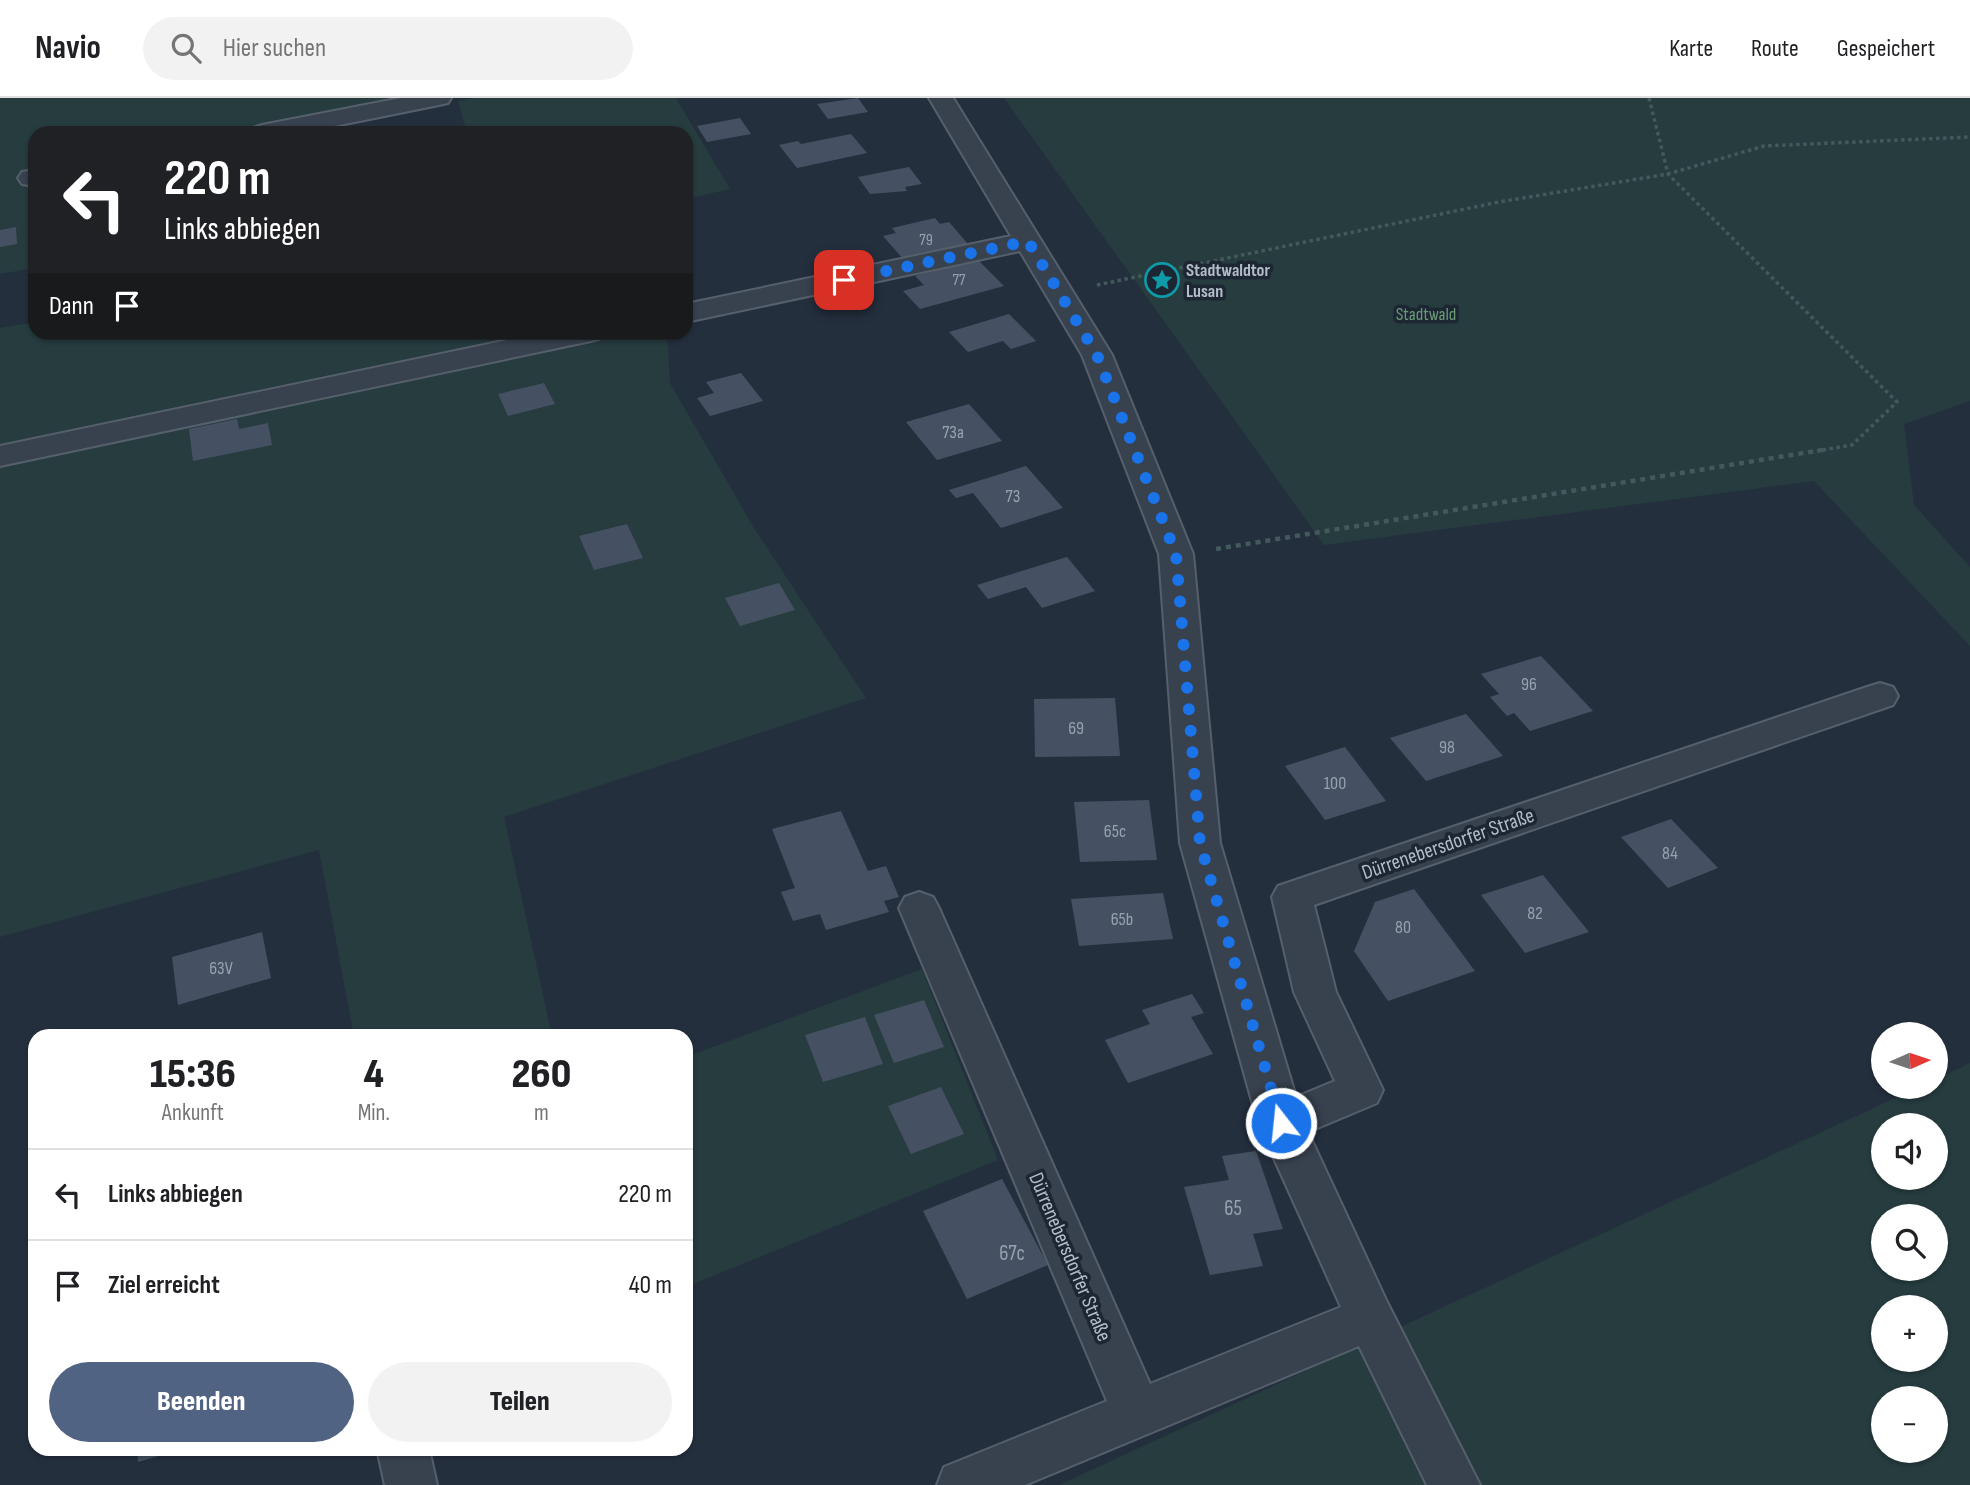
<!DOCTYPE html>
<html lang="de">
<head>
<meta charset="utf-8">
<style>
  body { margin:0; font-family:"Sofia Sans Condensed",sans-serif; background:#f2f2f2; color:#202124; height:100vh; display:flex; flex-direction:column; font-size:26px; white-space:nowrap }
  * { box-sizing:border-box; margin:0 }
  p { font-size:23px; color:#757577 }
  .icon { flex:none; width:38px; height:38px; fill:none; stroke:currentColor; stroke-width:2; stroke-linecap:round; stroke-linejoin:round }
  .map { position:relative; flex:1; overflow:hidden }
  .panel { position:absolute; left:28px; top:931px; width:665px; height:427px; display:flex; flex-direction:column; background:#fff; border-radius:21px; box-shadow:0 2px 5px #0004 }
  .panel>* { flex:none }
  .guide { position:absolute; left:28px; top:28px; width:665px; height:214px; border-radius:21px; box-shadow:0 2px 5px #0004; background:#202124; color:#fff; overflow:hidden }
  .needle { width:46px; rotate:87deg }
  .controls { position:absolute; left:1871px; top:924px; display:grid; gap:14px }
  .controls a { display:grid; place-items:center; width:77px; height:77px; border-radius:50%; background:#fff; box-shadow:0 2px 5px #0004; font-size:35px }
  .pin { position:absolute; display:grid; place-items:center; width:60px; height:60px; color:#fff; margin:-30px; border-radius:14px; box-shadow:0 4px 10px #0006 }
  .me { position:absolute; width:77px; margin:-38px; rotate:344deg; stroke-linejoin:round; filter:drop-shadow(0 0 5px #0008) }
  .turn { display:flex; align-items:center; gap:24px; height:147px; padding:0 21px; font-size:32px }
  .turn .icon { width:91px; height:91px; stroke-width:2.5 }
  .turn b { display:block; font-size:49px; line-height:60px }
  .then { display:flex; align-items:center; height:66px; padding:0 21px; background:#0003; gap:14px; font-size:26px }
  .eta { display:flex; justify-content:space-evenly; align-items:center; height:119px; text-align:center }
  .eta b { font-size:42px; font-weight:800; line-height:49px }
  .action { display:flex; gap:14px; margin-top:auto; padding:14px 21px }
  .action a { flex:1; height:80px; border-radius:42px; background:#506383; color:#fff; font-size:28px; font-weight:800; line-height:80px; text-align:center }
  .action a+a { background:#f2f2f2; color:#202124 }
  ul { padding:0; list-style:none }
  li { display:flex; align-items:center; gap:21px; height:91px; padding:0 21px; border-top:2px solid #e0e0e0 }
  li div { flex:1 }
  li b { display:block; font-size:26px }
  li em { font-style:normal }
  header { display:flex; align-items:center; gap:42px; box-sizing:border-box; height:98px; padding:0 35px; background:#fff; border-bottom:2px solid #e0e0e0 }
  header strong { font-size:33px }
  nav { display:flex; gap:38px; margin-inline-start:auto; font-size:24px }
  .search { width:490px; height:63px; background:#f2f2f2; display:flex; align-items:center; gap:18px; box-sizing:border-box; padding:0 24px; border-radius:38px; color:#757577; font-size:26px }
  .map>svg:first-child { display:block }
</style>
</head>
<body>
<header>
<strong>Navio</strong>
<div class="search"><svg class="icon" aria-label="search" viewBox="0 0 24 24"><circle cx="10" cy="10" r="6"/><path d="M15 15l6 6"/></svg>Hier suchen</div>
<nav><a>Karte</a><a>Route</a><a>Gespeichert</a></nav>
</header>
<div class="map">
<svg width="1970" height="1387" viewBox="0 0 1970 1387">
  <rect width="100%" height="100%" fill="#242f3e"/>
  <path fill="#263c3f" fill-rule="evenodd" d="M0 0H397L230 35H35V170L0 176Z
    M474 0H676L730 91 686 101V35H467L458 3Z
    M1004 0H1970V303L1904 326 1914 407 1970 469V548L1814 383 1324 447Z
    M35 224V234L667 235 670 285 754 430 866 600 504 719 552 938H354L319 752 0 839V230Z
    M922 871 998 1062 686 1189V959Z
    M1970 965V1387H1059L1919 989H1936V981ZM1883 1027H1936V1080H1883ZM1883 1118H1936V1171H1883ZM1883 1209H1936V1262H1883ZM1883 1300H1936V1353H1883Z"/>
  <path fill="#455162" d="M858 0 868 14 828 21 817 6Z
    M740 20 751 36 707 44 697 28Z
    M851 36 867 55 797 70 779 47 798 43 801 46Z
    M909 69 922 86 905 89 907 93 870 96 858 79Z
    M935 120 940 126 949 124 968 146 903 161 883 138 896 135 892 130Z
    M16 129 17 146 0 149V132Z
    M977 161 1004 188 920 211 903 193 924 187 915 178Z
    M1009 216 1036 243 1011 251 1003 243 968 254 949 234Z
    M741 275 763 303 710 318 697 300 714 295 706 284Z
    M544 285 555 306 508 318 498 296Z
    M969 306 1002 343 937 362 906 324Z
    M237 321 239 331 268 325 272 347 193 363 189 331Z
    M1026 368 1063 410 1001 430 973 395 956 400 949 392Z
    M627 426 643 460 594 472 579 438Z
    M1067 459 1095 493 1042 510 1026 489 988 501 977 487Z
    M779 485 795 512 740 528 725 500Z
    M1541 558 1593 613 1530 633 1514 615 1507 618 1490 599 1499 596 1481 576Z
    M1115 600 1120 658 1035 659 1034 601Z
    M1466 616 1503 658 1426 683 1390 640Z
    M1345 649 1386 703 1325 722 1285 668Z
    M1149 702 1157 762 1080 764 1074 704Z
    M841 713 868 773 886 768 899 799 884 803 889 814 826 832 820 816 793 823 781 794 795 790 772 731Z
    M1671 721 1718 770 1668 790 1621 739Z
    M1543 777 1589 834 1525 855 1481 797Z
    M1414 791 1475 873 1388 903 1354 853 1375 804Z
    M1163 795 1173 841 1079 848 1071 801Z
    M262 834 271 880 178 907 172 859Z
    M1192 896 1204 915 1191 919 1213 956 1128 985 1105 942 1150 926 1142 912Z
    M924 902 944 949 894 965 874 917Z
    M865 919 883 966 823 984 805 937Z
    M941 989 964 1036 911 1056 888 1008Z
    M1256 1053 1283 1131 1253 1136 1263 1168 1210 1177 1184 1089 1229 1082 1222 1058Z
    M1002 1081 1048 1167 967 1201 923 1113Z
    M137 1351H179V1352L138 1364Z"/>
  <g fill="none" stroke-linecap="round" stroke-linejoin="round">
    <g stroke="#565f6c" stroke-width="4">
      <path id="minor" d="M401 0H451L448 5 439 7 300 35H249L253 30 262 27Z
        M929 0H953L1112 257 1193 456 1220 745 1296 999 1335 983 1294 894 1272 799 1278 788 1867 589 1880 585 1893 589 1898 598 1893 607 1314 807 1336 894 1383 992 1377 1005 1308 1034 1387 1204 1480 1387H1427L1359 1248 1025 1387H937L944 1369 1107 1303 899 810 905 799 919 794 933 799 939 810 1150 1286 1341 1209 1258 1025 1180 745 1159 456 1082 257 1020 153 686 224V206L1011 138Z
        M35 72V88L22 86 18 80 22 74Z
        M546 234H605L601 240 591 243 0 368V348Z
        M377 1351H429L437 1387H385Z"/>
    </g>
    <path stroke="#44595c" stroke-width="3.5" stroke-dasharray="3.5 3.5" stroke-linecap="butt" d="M1649 0 1668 76 1897 304 1852 347 1817 353
      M1097 187 1499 104 1668 76 1764 48 1970 39"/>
    <path stroke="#44595c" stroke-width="4.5" stroke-dasharray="5 5" stroke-linecap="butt" d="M1216 451 1828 351"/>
    <use href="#minor" fill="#38414e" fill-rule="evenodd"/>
  </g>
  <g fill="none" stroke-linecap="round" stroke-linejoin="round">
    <path stroke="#1a73e8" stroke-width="12" stroke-dasharray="0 21.6" d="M844 182 1028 143 1097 257 1176 456 1200 745 1281 1025"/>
  </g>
  <defs>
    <g id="sight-ring" transform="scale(1.75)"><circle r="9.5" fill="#1d2633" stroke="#0f9aa8" stroke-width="1.5"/><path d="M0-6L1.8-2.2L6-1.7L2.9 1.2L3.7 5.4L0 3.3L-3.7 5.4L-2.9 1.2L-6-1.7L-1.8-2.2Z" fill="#0f9aa8"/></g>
  </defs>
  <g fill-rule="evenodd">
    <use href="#sight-ring" x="1162" y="182"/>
  </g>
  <g text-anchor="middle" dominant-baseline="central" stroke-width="7" stroke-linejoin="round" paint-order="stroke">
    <g font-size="16" fill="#98a1af">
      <text x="926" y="142">79</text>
      <text x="959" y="182">77</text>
    </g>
    <g font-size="18" font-weight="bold" fill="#b4bcc9" stroke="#1d2633" text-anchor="start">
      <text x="1186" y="172">Stadtwaldtor<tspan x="1186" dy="21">Lusan</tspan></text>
    </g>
    <g font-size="18" fill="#6b9a76" stroke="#1d2633">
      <text x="1426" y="216">Stadtwald</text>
    </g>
    <g font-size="18" fill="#98a1af">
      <text x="953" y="334">73a</text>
      <text x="1013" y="398">73</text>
      <text x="1529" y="586">96</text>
      <text x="1076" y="630">69</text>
      <text x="1447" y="649">98</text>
      <text x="1335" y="685">100</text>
      <text x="1115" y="733">65c</text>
      <text x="1670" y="755">84</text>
      <text x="1535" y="815">82</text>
      <text x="1122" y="821">65b</text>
      <text x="1403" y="829">80</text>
      <text x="221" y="870">63V</text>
    </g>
    <g font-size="21" fill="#b4bcc9" stroke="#1d2633">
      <text transform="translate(1448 746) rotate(-19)">Dürrenebersdorfer Straße</text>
      <text transform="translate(1070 1159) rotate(67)">Dürrenebersdorfer Straße</text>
    </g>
    <g font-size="21" fill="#98a1af">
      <text x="1233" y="1110">65</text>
      <text x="1012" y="1155">67c</text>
    </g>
  </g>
</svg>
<div class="controls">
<a><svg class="needle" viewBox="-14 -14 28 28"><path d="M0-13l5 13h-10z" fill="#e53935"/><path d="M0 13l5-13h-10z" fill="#757577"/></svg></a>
<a><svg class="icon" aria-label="sound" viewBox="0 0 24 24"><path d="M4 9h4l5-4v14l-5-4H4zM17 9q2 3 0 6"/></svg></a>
<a><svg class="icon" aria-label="search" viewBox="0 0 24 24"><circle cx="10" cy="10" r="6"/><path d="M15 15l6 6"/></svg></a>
<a>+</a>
<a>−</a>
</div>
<div class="pin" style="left:844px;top:182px;background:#d93025"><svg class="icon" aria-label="arrive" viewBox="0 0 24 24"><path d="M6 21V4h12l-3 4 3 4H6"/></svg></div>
<svg class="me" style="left:1281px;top:1025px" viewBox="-20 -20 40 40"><circle r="17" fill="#1a73e8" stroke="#fff" stroke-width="3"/><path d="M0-11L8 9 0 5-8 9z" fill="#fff"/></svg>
<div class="guide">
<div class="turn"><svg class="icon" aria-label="left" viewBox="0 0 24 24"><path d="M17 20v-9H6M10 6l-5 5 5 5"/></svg><div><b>220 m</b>Links abbiegen</div></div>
<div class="then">Dann<svg class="icon" aria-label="arrive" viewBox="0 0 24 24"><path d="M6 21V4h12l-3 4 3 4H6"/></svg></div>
</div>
<section class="panel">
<div class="eta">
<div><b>15:36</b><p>Ankunft</p></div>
<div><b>4</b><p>Min.</p></div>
<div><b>260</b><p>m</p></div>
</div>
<ul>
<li><svg class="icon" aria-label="left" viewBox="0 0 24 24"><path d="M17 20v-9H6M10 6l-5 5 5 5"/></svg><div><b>Links abbiegen</b></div><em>220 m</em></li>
<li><svg class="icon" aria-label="arrive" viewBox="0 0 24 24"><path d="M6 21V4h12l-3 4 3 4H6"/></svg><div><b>Ziel erreicht</b></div><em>40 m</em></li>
</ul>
<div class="action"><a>Beenden</a><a>Teilen</a></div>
</section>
</div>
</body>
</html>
